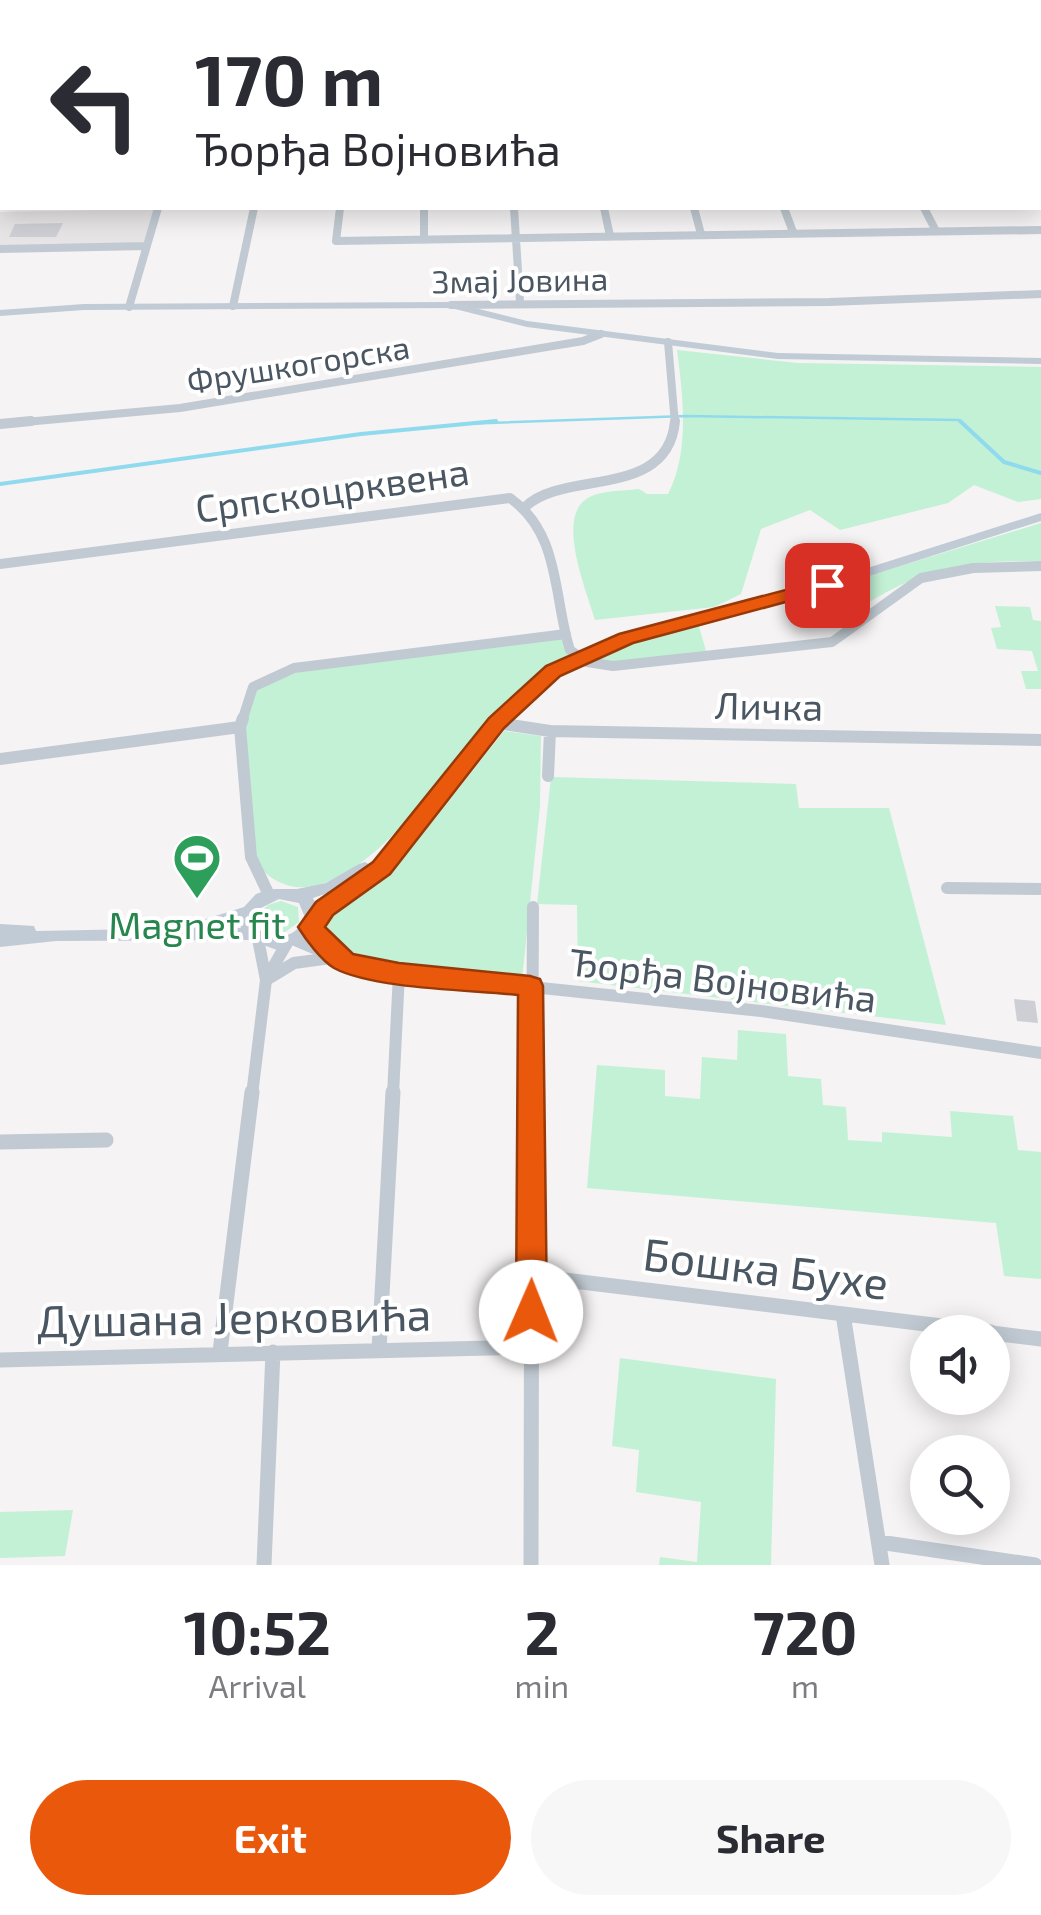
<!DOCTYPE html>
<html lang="en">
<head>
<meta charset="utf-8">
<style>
  body { margin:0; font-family:"Exo 2",sans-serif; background:#f7f7f7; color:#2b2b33; height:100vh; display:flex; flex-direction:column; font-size:38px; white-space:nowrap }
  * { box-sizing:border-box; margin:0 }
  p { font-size:32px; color:#7c7c81 }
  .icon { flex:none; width:55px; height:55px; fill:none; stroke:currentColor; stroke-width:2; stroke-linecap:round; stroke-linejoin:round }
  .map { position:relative; height:1565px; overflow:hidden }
  .side { display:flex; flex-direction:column; background:#fff; flex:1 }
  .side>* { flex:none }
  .hud { position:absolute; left:0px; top:0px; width:1042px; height:210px; box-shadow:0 5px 25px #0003; background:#fff; color:#2b2b33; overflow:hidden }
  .tools { position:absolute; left:910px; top:1315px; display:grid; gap:20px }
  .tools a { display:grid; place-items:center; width:100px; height:100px; border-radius:50%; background:#fff; box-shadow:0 5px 25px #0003; font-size:50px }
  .pin { position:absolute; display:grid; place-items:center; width:85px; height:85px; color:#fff; margin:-42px; border-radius:20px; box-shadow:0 5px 15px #0006 }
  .me { position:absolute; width:110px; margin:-55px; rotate:1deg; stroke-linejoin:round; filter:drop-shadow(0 0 8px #0008) }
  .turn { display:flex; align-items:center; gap:35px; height:210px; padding:0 30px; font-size:45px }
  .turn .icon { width:130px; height:130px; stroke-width:2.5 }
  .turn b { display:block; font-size:70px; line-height:85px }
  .eta { display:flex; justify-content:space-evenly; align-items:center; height:170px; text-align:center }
  .eta b { font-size:60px; font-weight:700; line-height:70px }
  .primary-button { display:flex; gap:20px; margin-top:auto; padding:20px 30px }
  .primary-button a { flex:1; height:115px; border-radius:60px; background:#ea580c; color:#fff; font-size:40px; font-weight:700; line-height:115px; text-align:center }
  .primary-button a+a { background:#f7f7f7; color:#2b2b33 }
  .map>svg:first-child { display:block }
</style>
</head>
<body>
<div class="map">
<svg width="1041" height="1565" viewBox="0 0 1041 1565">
  <rect width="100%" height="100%" fill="#f5f3f3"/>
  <path fill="#e6e4e5" d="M154 209 144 244 0 246V212Z"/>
  <path fill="#c3f1d5" d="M677 350 798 363 1041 367V499L1018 502 974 485 948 503 840 530 810 510 761 529 741 594 714 607 595 620C587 592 557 521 585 500 597 490 624 491 639 489L647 494H668C690 452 683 396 677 350Z
    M1041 523V561C956 561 929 565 856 610L835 586Z
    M995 606 1030 607 1033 620 1041 621V689H1026L1021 671H1038L1032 651 997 649 991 628 1001 627Z
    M698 623 706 651C673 655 621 671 590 657Z
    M566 634 577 657C549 678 515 698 491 723 449 766 349 920 277 881 259 871 251 858 250 839 246 790 236 742 248 694L294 668Z
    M504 731 541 736 540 806 522 980 352 956 322 933 332 913 400 863Z
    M551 777 796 784 799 808H889L946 1025 578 981 577 905 537 904Z
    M281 901 298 907 299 922 285 932 266 931 259 923 260 913 268 905Z
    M738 1030 786 1034 788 1076 821 1079 823 1105 846 1107 848 1140 882 1142V1132L952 1137 950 1111 1013 1116 1018 1150 1041 1152V1279L1004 1276 996 1223 587 1188 597 1065 665 1070V1096L700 1099 702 1057 737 1060Z
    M620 1358 776 1379 771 1565H659L660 1557 697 1562 701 1502 636 1492 639 1450 612 1446Z
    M73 1510 65 1556 0 1558V1512Z"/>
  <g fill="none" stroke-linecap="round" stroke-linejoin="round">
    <path stroke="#90daee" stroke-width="2.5" d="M462 424 686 416 959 420 963 424"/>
    <path stroke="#90daee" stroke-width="4" d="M960 421 1004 462 1041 473
      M0 484 361 434 496 421"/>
  </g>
  <path fill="#cdcfd5" d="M63 223 56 237H9L15 224Z
    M1014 999 1035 1001 1038 1023 1017 1021Z"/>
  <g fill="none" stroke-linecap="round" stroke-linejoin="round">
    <path stroke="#c1cad2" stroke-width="8" d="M340 208 336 241 1041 230
      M424 208V240
      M514 208 520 302
      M604 208 610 236
      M694 208 701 234
      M784 208 793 232
      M924 208 936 231
      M0 249 146 246
      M451 305 829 302 1041 294
      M233 306 254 208
      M129 307 158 208
      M668 342 675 424
      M3 424 180 408 583 341 601 334"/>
    <path stroke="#c1cad2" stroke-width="10" d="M0 424 31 421
      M525 507C564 469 668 500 675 421
      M0 564 510 498C561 534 553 597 570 650L587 662 613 666 832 642 921 578 973 568 1041 566
      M242 721 253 687 294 668 566 634"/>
    <path stroke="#c1cad2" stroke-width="12" d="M243 718 240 727 251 857 269 895
      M497 723 550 731 1041 740
      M0 759 240 727
      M548 776 550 731
      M947 888 1041 889
      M311 927 336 956
      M295 940 349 963 399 973 761 1011 1041 1053
      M268 976 287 943
      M266 980 294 963 331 958
      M252 1095 266 980 258 939
      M393 1095 399 973
      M532 1095 533 907"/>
    <path stroke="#c1cad2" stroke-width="15" d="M0 1142 106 1140
      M532 1276 991 1332
      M843 1314 882 1565
      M992 1333 1041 1339
      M379 1350 393 1092
      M220 1352 252 1092
      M0 1360 530 1347
      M879 1542 1035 1565
      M264 1565 273 1352
      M531 1565 532 1092"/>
    <path fill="#c1cbd6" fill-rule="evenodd" d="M451 302 527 321 778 353 1041 358V364L778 359 527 327 451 308 84 310 0 316V310L84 304Z
      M1041 513V521L807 596 656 633 582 660 548 682 511 716 402 857 375 882 331 913 307 941 277 950 250 940 56 941 0 947V924L34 926 36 931 191 928 193 923 244 907 256 894 270 889H297L326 883 359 864 365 862 372 866 390 849 501 710 538 676 572 654 647 627 798 590ZM343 888 319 905 317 907 313 898ZM279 899 299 903 306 920C289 940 281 939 258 930L254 920 261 908ZM238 921 241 928H217Z"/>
  </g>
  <path fill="#ea580c" stroke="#983908" stroke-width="2.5" d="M827 579 837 585 834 589 633 643 560 676 504 728 390 874 333 915 325 927 353 954 399 963 530 976 540 979 543 986 547 1312 542 1322 531 1326 520 1322 516 1312 518 995C471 990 373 989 334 968 321 960 306 940 298 927L316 902 373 862 489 718 546 666 619 634Z"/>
  <defs>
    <g id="stadium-pin" transform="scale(2.5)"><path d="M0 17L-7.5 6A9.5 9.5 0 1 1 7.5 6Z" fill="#2e9e5b" stroke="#fff"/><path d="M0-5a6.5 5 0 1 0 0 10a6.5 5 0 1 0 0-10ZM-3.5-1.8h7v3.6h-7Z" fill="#fff"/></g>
  </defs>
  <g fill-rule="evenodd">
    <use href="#stadium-pin" x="197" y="858"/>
  </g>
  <g text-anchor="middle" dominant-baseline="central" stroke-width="8" stroke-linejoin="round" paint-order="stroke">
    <g font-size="32" fill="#4a5661" stroke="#fff">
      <text transform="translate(520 279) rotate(-1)">Змај Јовина</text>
      <text transform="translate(298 363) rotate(-9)">Фрушкогорска</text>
    </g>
    <g font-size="38" fill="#4a5661" stroke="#fff">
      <text transform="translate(332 489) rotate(-8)">Српскоцрквена</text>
      <text transform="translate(769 705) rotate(1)">Личка</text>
      <text transform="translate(723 979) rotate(7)">Ђорђа Војновића</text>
    </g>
    <g font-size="38" fill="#27864d" stroke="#fff">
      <text x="197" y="924">Magnet fit</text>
    </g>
    <g font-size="45" fill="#4a5661" stroke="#fff">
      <text transform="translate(766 1267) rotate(7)">Бошка Бухе</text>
      <text transform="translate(234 1316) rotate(-1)">Душана Јерковића</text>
    </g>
  </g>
</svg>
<div class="tools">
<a><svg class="icon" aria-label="sound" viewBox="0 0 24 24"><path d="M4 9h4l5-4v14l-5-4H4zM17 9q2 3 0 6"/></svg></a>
<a><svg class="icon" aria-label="search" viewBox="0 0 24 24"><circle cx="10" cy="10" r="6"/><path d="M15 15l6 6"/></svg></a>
</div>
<div class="pin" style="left:827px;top:585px;background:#d93025"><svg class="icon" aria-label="arrive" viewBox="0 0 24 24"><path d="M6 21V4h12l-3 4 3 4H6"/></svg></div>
<svg class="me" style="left:531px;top:1312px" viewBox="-20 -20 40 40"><circle r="19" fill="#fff"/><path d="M0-13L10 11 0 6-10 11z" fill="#ea580c"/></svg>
<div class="hud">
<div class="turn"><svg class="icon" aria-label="left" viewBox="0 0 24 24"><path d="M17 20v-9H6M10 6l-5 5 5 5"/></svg><div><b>170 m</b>Ђорђа Војновића</div></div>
</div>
</div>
<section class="side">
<div class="eta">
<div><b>10:52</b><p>Arrival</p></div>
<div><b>2</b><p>min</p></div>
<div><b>720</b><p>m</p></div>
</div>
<div class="primary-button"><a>Exit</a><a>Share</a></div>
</section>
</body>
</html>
